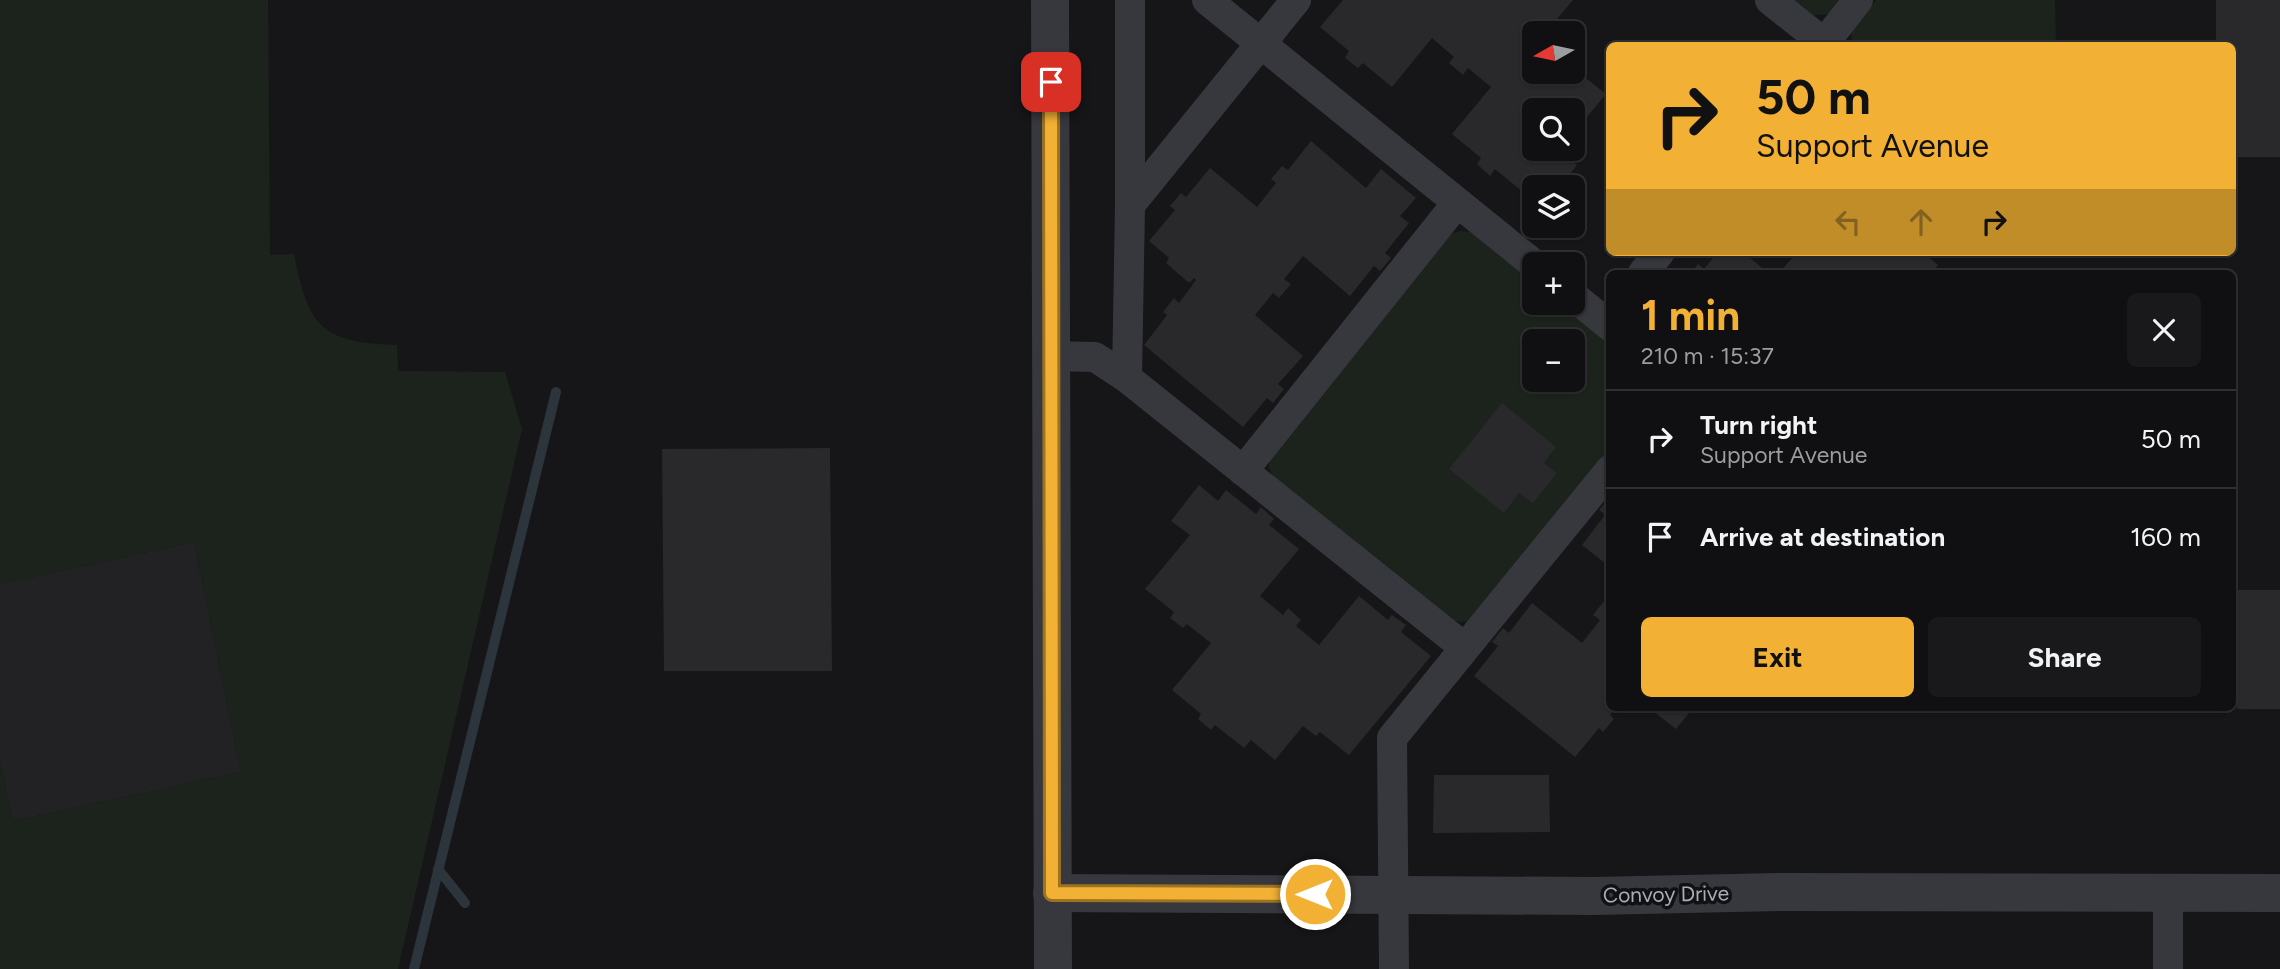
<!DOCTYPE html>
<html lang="en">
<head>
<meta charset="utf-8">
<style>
  body { margin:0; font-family:Figtree,sans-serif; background:#19191b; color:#f1f3f6; height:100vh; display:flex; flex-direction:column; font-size:26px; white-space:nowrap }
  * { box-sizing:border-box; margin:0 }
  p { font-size:23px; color:#9c9d9f }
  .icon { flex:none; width:38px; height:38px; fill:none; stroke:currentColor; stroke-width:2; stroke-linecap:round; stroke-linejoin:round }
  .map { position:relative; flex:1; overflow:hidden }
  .panel { position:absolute; left:1606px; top:270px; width:630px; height:441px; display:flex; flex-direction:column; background:#101012; border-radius:10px; box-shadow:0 2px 5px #0004,0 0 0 2px #303032 }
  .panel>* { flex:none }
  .banner { position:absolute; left:1606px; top:42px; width:630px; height:214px; border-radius:10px; box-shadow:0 2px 5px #0004,0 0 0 2px #303032; background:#f2b134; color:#111; overflow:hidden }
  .needle { width:46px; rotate:261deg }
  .controls { position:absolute; left:1522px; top:21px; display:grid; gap:14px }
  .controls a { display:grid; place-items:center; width:63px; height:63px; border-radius:10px; background:#101012; box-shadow:0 2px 5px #0004,0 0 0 2px #303032; font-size:35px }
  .pin { position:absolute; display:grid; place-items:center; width:60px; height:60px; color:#fff; margin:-30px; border-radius:14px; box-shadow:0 4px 10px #0006 }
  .me { position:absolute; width:77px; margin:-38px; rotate:270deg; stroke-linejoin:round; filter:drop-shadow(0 0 5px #0008) }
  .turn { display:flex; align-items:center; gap:24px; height:147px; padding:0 35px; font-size:32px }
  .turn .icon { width:91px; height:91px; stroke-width:2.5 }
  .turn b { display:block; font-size:49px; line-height:60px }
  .lanes { display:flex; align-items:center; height:66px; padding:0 35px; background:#0003; justify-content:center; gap:35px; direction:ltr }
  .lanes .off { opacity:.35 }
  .round { display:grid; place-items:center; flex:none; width:74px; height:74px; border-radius:10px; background:#19191b }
  .overview { display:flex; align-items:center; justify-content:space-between; height:119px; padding:0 35px }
  h1 { font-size:42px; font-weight:700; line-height:52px; color:#f2b134 }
  .primary-button { display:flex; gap:14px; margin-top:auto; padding:14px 35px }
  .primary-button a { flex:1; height:80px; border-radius:10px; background:#f2b134; color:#111; font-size:28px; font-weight:700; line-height:80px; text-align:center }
  .primary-button a+a { background:#19191b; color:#f1f3f6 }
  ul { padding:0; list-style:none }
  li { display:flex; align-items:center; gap:21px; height:98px; padding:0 35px; border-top:2px solid #303032 }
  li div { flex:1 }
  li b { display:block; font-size:26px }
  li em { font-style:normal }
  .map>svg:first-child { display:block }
</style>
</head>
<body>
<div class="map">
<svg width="2280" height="969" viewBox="0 0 2280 969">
  <rect width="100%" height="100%" fill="#161618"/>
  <path fill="#222225" d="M194 542 241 772 13 821 0 764V584Z"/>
  <path fill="#1c231d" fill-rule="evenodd" d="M0 0H268L270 255 294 254C308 326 321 343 397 345L398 371 505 372 522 429 398 969H0V764L13 821 241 772 194 542 0 584Z
    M1788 0H1842L1830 14 1807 16Z
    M1876 0H2055L2056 45H1852L1851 31Z
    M1460 231 1472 232 1535 279V303H1564L1610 339V452L1473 622 1444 621 1276 483 1269 468V457L1448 235ZM1535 341H1573V380H1535Z"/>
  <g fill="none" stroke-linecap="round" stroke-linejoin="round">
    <path stroke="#2c353c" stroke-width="10" d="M438 869 465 903
      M414 969 556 392"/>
  </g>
  <path fill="#29292c" d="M1343 0H1573L1545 33H1535V72H1573V59L1581 65 1577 71 1606 94 1573 134V110H1535V149H1561L1559 151 1577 165 1560 187H1535V190L1530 186 1524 193 1495 169 1490 176 1477 164 1481 158 1452 134 1491 87 1468 68 1463 75 1449 63 1454 57 1432 38 1392 87 1363 63 1358 68 1345 58 1349 51 1320 27Z
    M2216 0H2280V157H2233V46H2216Z
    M1311 141 1366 188 1381 169 1416 198 1400 216 1409 223 1385 253 1391 258 1380 271 1374 266 1350 296 1303 256 1284 279 1291 284 1279 298 1273 293 1255 315 1303 356 1278 384 1284 389 1273 403 1267 398 1243 427 1144 345 1167 315 1163 312 1174 298 1179 303 1196 280 1194 278 1189 283 1166 263 1169 258 1149 241 1175 210 1170 206 1181 193 1186 197 1210 168 1257 207 1276 183 1271 179 1282 166 1288 170Z
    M1718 252H1743L1768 273H1691L1698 264 1704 269Z
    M1789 252H1923L1938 265 1932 273H1779L1794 256Z
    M1502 403 1556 447 1544 463 1557 473 1533 503 1519 493 1504 513 1449 469Z
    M830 448 832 671H664L662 449Z
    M1199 485 1218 501 1226 490 1256 514 1261 507 1274 519 1269 525 1299 549 1260 596 1283 615 1288 608 1301 620 1296 626 1319 645 1359 596 1388 620 1392 615 1406 625 1401 632 1431 656 1349 755 1320 732 1316 736 1303 726 1275 760 1251 740 1244 748 1215 725 1211 730 1198 719 1201 714 1172 690 1211 643 1187 624 1183 628 1170 618 1174 612 1145 589 1190 535 1171 521Z
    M1610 497V567L1582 545 1605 515 1599 510Z
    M2237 590H2280V709H2237Z
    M1604 601 1610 605V707H1617L1610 715 1614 719 1603 732 1599 728 1575 757 1474 676 1498 646 1492 642 1503 628 1509 633 1532 603 1582 643 1600 620 1593 615Z
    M1648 707H1694L1676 729Z
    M1434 775H1549L1550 832 1433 833Z"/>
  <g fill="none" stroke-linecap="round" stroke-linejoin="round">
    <path stroke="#37383d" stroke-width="30" d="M1130 0V205
      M1207 0 1535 265
      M1296 0 1130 205 1127 378 1465 648 1610 470
      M1770 0 1824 43
      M1822 46 1858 0
      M1643 273 1660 252
      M1573 296 1610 326
      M1051 356 1095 357 1127 378
      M1243 471 1457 203
      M1394 969 1392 738 1465 648
      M2168 969V893"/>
    <path stroke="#37383d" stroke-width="38" d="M1052 893 1593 896 1779 892 2280 893"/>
    <path stroke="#37383d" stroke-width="38" d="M1050 0 1053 969"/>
  </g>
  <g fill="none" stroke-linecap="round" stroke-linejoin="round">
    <g stroke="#9d7322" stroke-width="18">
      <path id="route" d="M1051 82 1052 893 1315 894"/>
    </g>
    <use href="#route" stroke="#f2b134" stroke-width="12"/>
  </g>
  <g text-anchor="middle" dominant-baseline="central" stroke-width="7" stroke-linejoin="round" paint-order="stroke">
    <g font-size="21" fill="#a8adb8" stroke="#111113">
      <text transform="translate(1666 894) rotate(-1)">Convoy Drive</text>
    </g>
  </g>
</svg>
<div class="controls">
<a><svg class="needle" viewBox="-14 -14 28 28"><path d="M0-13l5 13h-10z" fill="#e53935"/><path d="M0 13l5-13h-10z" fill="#9c9d9f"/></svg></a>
<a><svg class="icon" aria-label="search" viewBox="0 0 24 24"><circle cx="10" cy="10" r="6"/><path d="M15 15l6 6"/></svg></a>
<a><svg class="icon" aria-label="layers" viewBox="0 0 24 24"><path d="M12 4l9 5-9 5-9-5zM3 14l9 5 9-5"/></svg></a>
<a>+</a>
<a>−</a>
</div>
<div class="pin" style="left:1051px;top:82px;background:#d93025"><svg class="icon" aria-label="arrive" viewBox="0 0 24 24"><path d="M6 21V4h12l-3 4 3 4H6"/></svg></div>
<svg class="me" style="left:1315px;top:894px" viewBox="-20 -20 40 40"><circle r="17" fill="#f2b134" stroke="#fff" stroke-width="3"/><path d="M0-11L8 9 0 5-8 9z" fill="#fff"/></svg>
<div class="banner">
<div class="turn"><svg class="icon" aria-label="right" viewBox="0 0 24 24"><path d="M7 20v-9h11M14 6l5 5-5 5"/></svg><div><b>50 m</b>Support Avenue</div></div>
<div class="lanes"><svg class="icon off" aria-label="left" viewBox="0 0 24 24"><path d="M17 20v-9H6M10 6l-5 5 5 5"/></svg><svg class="icon off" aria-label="ahead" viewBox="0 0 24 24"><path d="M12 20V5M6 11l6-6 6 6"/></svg><svg class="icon" aria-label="right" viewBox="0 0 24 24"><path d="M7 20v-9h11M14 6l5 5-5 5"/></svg></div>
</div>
<section class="panel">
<div class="overview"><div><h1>1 min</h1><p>210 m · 15:37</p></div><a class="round"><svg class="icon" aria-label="close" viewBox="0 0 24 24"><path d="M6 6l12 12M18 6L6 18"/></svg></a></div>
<ul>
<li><svg class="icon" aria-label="right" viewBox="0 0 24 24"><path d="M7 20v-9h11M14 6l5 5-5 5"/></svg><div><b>Turn right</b><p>Support Avenue</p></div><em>50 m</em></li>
<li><svg class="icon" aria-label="arrive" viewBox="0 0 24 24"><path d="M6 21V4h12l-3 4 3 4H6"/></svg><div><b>Arrive at destination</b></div><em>160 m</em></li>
</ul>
<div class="primary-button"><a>Exit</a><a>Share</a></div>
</section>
</div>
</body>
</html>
